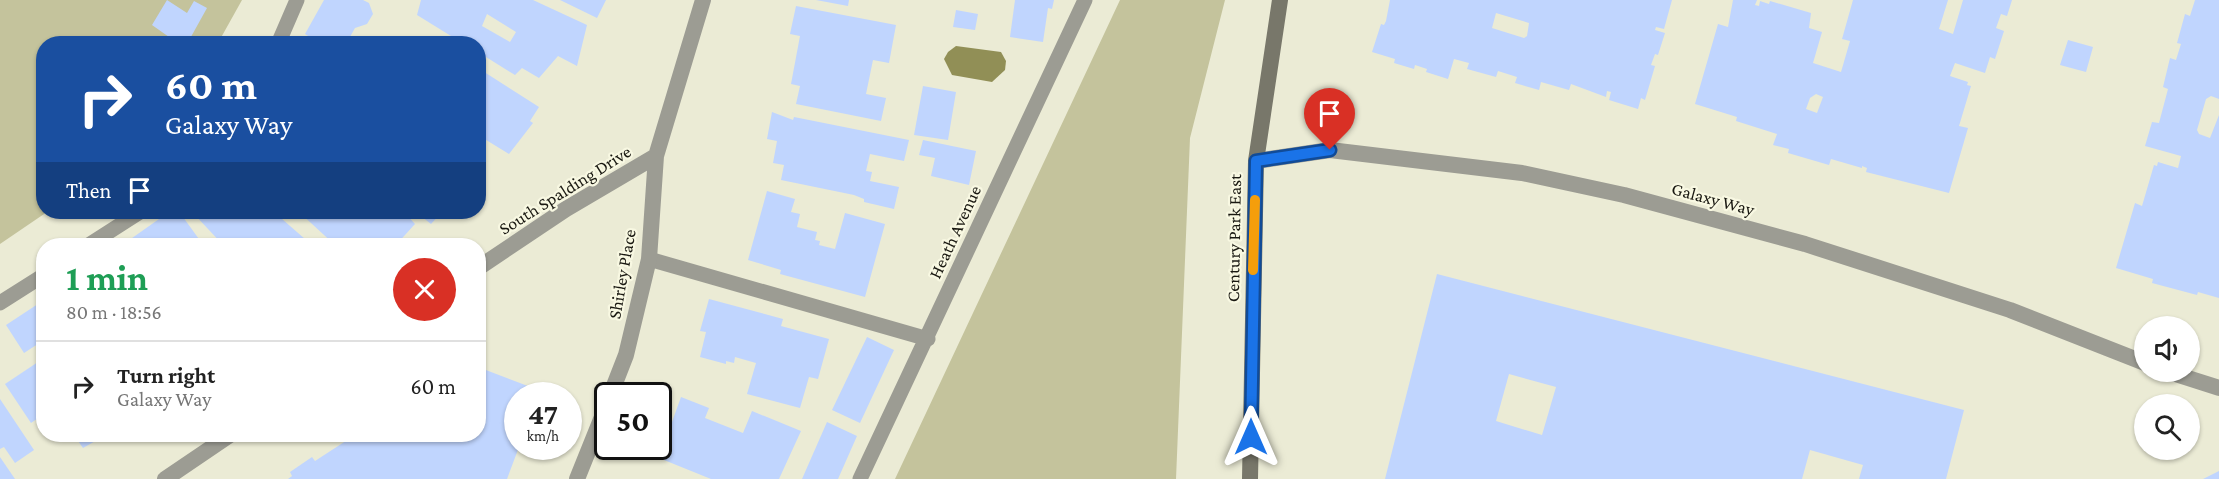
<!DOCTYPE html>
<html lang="en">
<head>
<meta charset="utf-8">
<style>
  body { margin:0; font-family:"Crimson Pro",serif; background:#f2f2f2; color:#222; height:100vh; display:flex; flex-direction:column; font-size:22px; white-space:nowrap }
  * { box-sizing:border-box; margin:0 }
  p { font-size:20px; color:#767676 }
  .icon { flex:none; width:33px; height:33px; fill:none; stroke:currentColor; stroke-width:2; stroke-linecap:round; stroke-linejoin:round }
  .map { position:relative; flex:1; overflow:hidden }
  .side { position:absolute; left:36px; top:238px; width:450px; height:204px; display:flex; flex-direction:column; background:#fff; border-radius:24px; box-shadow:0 2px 4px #0004 }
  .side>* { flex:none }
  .top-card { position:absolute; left:36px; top:36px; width:450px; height:183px; border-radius:24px; box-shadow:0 2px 4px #0004; background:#1a4fa0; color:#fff; overflow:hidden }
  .fabs { position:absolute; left:2134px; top:316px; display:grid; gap:12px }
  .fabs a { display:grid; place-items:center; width:66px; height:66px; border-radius:50%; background:#fff; box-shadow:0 2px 4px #0004; font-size:30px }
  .speed { position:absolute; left:504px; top:382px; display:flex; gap:12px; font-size:30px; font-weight:700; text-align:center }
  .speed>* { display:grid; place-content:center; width:78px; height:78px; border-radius:50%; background:#fff; box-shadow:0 2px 4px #0004; line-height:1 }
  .speed small { font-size:15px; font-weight:400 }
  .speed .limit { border:3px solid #111; border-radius:9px; background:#fff; color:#111 }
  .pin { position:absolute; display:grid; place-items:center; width:51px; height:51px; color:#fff; margin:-62px -26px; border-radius:50% 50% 50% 0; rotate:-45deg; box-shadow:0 0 6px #0007 }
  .pin .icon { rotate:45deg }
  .me { position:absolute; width:66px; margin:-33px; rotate:0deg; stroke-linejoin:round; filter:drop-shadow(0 0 4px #0008) }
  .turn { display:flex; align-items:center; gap:21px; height:126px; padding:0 30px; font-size:27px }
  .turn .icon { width:78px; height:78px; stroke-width:2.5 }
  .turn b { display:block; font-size:42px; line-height:51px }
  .then { display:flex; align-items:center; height:57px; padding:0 30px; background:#0003; gap:12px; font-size:22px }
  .round { display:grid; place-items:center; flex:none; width:63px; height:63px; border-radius:32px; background:#f2f2f2 }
  .headline { display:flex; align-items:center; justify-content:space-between; height:102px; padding:0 30px }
  h1 { font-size:36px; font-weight:700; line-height:45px; color:#1e9e55 }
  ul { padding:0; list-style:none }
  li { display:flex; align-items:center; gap:18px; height:90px; padding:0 30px; border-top:2px solid #e0e0e0 }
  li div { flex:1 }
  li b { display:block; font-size:22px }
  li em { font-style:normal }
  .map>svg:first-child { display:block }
</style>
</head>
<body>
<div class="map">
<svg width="2219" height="479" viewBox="0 0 2219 479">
  <rect width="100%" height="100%" fill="#ebebd5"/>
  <path fill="#c4c39c" d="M0 0H242L218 43 44 44V212H47L0 244Z
    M1120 0H1225L1190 138 1176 479H895Z"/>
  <path fill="#918f56" d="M956 46 1001 52 1006 61 1005 70 992 82 952 75 944 59 948 52Z"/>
  <path fill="#c0d5fe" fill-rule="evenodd" d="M167 0 187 13 194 1 207 8 187 44H179L152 25Z
    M324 0H363L369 3 373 14 367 24 355 28 346 44H321L305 34Z
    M421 0H533L587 25 577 66 558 56 539 78 522 68 515 75 478 52V44H464L417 15ZM487 14 516 32 510 42 482 26Z
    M560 0H606L597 18Z
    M816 0H849L848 6Z
    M1015 0H1054L1052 9 1048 8 1043 42 1010 37Z
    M1390 0H1672L1664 29 1656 27 1655 30 1665 33 1658 55 1655 54 1651 65 1655 66 1645 100 1641 98 1638 109 1609 100 1611 92 1607 91 1606 97 1571 84 1569 90 1541 82 1539 90 1515 83 1517 77 1498 71 1496 77 1467 69 1469 63 1454 59 1448 79 1426 72 1427 69 1415 65 1414 69 1394 63 1395 59 1372 52 1381 24 1384 25 1386 21ZM1496 13 1529 23 1527 36 1524 38 1492 28Z
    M1733 0H1757L1755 5 1759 6 1760 1 1769 4 1770 1 1811 13 1809 28 1822 32 1813 63 1841 72 1850 41 1842 39 1853 0H1948L1939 29 1953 34 1963 0H2012L2007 16 2001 14 1996 28 2004 31 1995 59 1990 57 1985 73 1955 63 1950 76 1968 82 1967 85 1971 86 1959 126 1968 128 1949 193 1866 172 1867 168 1862 166V168L1831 159 1829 165 1788 153 1789 149 1773 145 1777 134 1736 121 1737 117 1695 104 1718 24 1728 27ZM1816 94 1823 97 1817 113 1806 109 1810 98Z
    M2195 0H2219V99L2211 96 2206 99 2197 130 2199 134 2210 138 2219 115V298L2198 292 2197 295 2152 283 2153 279 2116 268 2135 203 2142 206 2154 165 2157 166 2158 162 2178 168 2181 156 2145 146 2152 122 2159 123 2168 89 2163 87 2170 58 2176 60 2181 44 2177 43 2185 14 2190 16Z
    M796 6 896 25 889 63 873 60 866 94 886 98 881 121 796 104 800 86 791 84 800 36 790 34Z
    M956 10 978 14 975 30 953 27Z
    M2068 40 2093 47 2086 72 2060 65Z
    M478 68 539 107 530 121 533 123 509 154 478 135Z
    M923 86 956 92 948 140 914 135Z
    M772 112 793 120 794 117 909 140 904 161 870 154 866 171 872 172 870 181 899 187 894 209 864 202V199L854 195 781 180 784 165 773 163 777 141 767 139Z
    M923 140 976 151 969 185 931 176 935 158 919 155Z
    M767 191 795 199 791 212 800 214 797 227 817 232 815 240 820 241 819 245 835 249 845 213 885 224 865 297 780 274 781 270 748 260Z
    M169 212H175L180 219 183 217 204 246H127L125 243Z
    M196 212H274L313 246H224L194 214Z
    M299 212H359L362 214 366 212 371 216 375 212H404L415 224 395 246 385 242 381 246H336Z
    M416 212H442L431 224Z
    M1437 274 1964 410 1946 479H1859L1863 465 1810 450 1802 479H1385ZM1509 374 1556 387 1542 435 1496 421Z
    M709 299 783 319 781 326 829 339 818 379 809 377 800 408 747 394 756 363 735 357 734 363 726 361V364L700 357 706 332 700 331Z
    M44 300V340L24 353 6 325Z
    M867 337 894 350 860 423 832 410Z
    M44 358V414L31 423 5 384Z
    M478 367 541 391 539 396H518L519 447 507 479H288L292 476 290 472 312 457 315 461 355 435H478Z
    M681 397 709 408 705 418 743 433 752 411 801 431 779 479H711L659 458Z
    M0 399 34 450 15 463 4 447 0 449Z
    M827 422 857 436 838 479H802Z
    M74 435H106L83 448Z
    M0 457 15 479H0Z
    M2219 471V479H2203Z"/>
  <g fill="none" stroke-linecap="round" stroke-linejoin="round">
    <path stroke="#9c9c93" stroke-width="15" d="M278 44 297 0
      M87 246 140 212
      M649 259 928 339
      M0 303 44 275
      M860 479 1085 0"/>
    <path stroke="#9c9c93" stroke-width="16" d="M478 268 566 209 656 156 703 0
      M610 396 626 355 649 259 656 156
      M165 479 230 435
      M577 479 608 402"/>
    <path stroke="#9c9c93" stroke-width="16" d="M1256 161 1330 150 1522 173 1624 195 1805 244 2010 310 2145 363
      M2169 372 2219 388"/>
    <path stroke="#78776a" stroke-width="16" d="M1250 479 1256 161 1280 0"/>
  </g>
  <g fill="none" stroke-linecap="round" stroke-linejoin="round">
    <g stroke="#114b97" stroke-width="15">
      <path id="route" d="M1251 437 1256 161 1330 150"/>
    </g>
    <use href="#route" stroke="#1a73e8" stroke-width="10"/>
    <path stroke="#f59e0b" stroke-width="10" d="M1253 270 1255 200"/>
  </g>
  <g text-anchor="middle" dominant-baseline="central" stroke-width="4.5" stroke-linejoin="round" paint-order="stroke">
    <g font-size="18" fill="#191811" stroke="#f8f8e2">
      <text transform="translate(565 190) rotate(-32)">South Spalding Drive</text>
      <text transform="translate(1713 199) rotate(15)">Galaxy Way</text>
      <text transform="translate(955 232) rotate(-65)">Heath Avenue</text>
      <text transform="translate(1234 238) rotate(-89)">Century Park East</text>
      <text transform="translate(622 274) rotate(-80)">Shirley Place</text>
    </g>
  </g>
</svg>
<div class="fabs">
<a><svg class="icon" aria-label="sound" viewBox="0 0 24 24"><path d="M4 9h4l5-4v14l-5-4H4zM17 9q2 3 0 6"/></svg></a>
<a><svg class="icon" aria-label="search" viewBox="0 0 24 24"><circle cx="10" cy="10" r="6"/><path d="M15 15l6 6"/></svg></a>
</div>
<div class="speed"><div>47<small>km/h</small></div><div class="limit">50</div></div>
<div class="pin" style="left:1330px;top:150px;background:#d93025"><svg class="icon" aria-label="arrive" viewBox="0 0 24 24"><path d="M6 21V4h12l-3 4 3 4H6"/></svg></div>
<svg class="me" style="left:1251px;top:437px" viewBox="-20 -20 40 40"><path d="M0-17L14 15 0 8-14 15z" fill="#1a73e8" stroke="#fff" stroke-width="4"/></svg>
<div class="top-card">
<div class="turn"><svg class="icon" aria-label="right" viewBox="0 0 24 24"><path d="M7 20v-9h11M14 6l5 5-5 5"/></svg><div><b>60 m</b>Galaxy Way</div></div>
<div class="then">Then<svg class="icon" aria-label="arrive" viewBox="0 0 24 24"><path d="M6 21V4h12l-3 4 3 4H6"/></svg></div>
</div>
<section class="side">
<div class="headline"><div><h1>1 min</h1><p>80 m · 18:56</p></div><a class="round" style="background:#d93025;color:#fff"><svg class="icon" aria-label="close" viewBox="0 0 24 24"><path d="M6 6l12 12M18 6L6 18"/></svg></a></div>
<ul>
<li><svg class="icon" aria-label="right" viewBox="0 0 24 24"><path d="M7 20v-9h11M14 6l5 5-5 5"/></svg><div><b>Turn right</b><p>Galaxy Way</p></div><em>60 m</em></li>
</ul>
</section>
</div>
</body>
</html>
